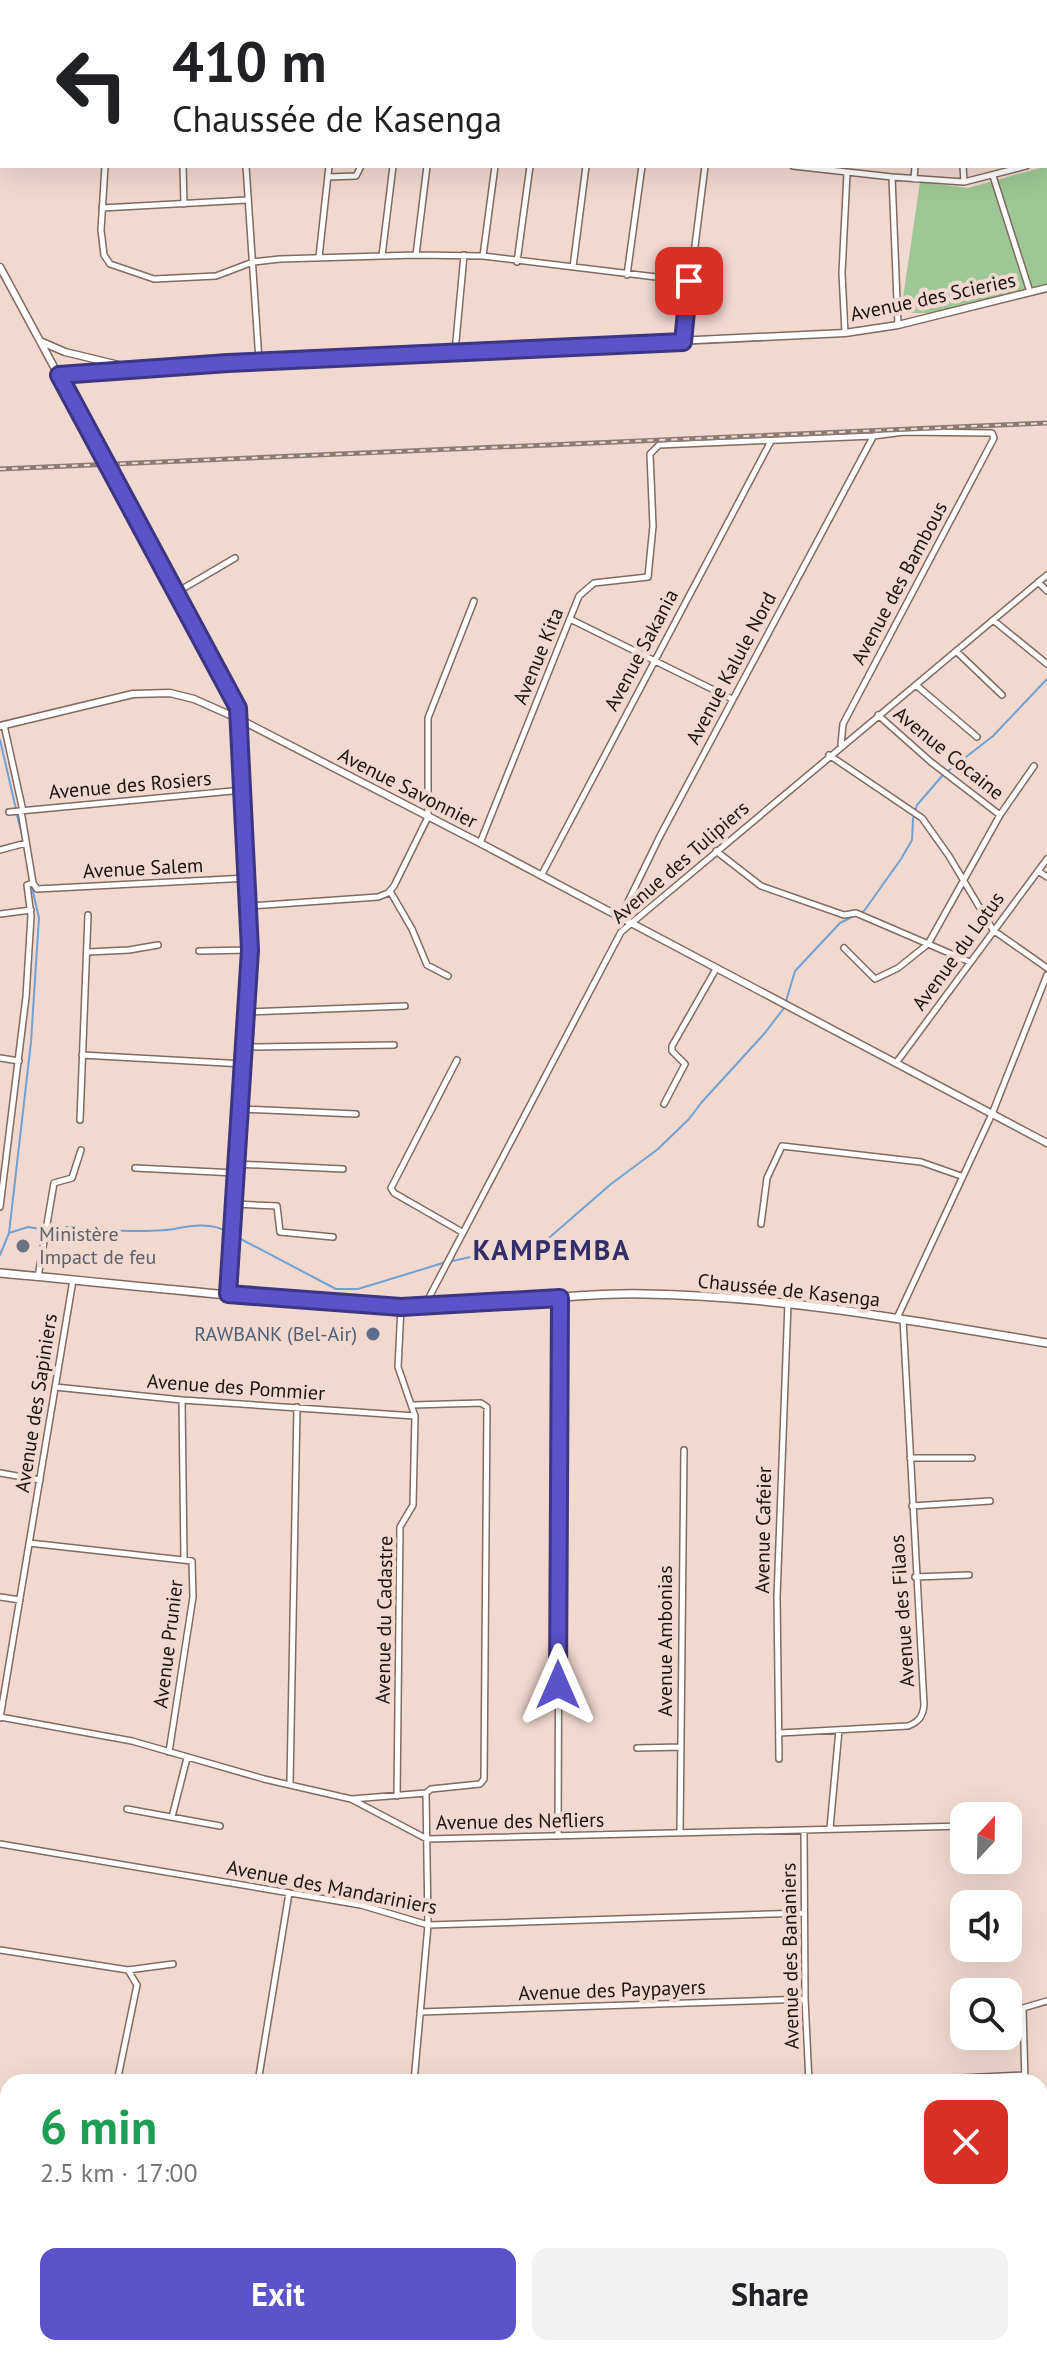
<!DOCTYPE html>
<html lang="en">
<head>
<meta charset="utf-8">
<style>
  body { margin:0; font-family:"PT Sans",sans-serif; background:#f2f2f2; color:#202124; height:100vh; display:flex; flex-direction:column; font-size:30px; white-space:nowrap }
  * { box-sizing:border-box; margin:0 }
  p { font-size:26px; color:#757577 }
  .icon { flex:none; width:44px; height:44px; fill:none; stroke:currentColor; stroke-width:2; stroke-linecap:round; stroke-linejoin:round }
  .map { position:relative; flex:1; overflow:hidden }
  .details { position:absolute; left:0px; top:2074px; width:1048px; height:282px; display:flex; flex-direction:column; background:#fff; border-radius:24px 24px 0 0; box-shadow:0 8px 32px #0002 }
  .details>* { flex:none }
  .hud { position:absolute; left:0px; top:0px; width:1048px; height:168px; box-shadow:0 8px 32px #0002; background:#fff; color:#202124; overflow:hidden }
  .needle { width:52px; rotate:22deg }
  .fabs { position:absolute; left:950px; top:1802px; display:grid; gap:16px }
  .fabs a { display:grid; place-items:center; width:72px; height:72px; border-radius:16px; background:#fff; box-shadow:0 8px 32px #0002; font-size:40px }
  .pin { position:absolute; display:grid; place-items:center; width:68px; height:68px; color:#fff; margin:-34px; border-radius:16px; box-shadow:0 4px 12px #0006 }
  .me { position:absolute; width:88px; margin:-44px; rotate:0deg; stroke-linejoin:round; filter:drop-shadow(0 0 6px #0008) }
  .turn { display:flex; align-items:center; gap:28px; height:168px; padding:0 40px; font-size:36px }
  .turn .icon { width:104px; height:104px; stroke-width:2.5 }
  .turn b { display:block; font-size:56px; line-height:68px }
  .round { display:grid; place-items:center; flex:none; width:84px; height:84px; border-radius:16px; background:#f2f2f2 }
  .overview { display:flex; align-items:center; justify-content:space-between; height:136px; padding:0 40px }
  h1 { font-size:48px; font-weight:700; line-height:60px; color:#1e9e55 }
  .action { display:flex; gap:16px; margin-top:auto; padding:16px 40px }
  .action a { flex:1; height:92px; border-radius:16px; background:#5c52ca; color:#fff; font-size:32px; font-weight:700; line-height:92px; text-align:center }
  .action a+a { background:#f2f2f2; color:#202124 }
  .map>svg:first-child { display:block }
</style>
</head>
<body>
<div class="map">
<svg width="1047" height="2355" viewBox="0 0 1047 2355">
  <rect width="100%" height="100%" fill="#f2d9d0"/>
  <path fill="#9dc794" d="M0 0H129L2 2 0 42Z
    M1047 166V284L935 313H908L902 305 920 182 968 188Z"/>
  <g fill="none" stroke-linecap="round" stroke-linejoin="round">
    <path stroke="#6fa1d2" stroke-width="2" d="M0 740 16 809
      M948 771 993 736 1047 679
      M17 815 24 843
      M786 1001 795 971 840 923 864 911 901 859 912 840 913 819 917 805 943 775
      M9 1233 28 1227 59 1232 66 1227C87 1228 109 1231 130 1231 142 1231 163 1231 174 1229 191 1225 214 1222 229 1233
      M235 1236 336 1289H358L443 1263 536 1243 550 1237 611 1184 658 1149 689 1119 701 1103 764 1034 784 1008
      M0 1255 9 1233 31 1042 37 948 39 918 31 883"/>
    <g stroke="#806a62" stroke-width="8">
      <path id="minor" d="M241 0V2
        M429 0V2
        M528 0 532 2
        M619 0V2
        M686 0V2
        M718 0V2
        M743 0V2
        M926 0 927 2
        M990 0 991 2
        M1044 0V2
        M198 2 212 0
        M317 2 318 0
        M645 2 665 0
        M777 2V0
        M897 2 903 0
        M1046 10 1047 14
        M0 63 2 65
        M1046 68H1047
        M1046 161H1047
        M105 166 101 230 104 255 110 264 154 279 216 276 253 262 280 259 416 255 483 256 689 281
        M183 166 184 204
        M246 166 259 361
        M793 166 892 177 964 182 1026 166
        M963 166 964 182
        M993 176 1030 292
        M328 177 356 176 361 166
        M892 177 898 325
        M914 179 915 166
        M102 208 247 200
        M416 255 427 166
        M382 256 393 166
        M483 256 495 166
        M319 257 329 166
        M517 262 530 166
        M573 267 586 166
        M627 275 642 166
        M845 333 842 273 847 173
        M683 342 705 166
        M455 352 464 255
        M1038 582 1047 591
        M177 592 235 558
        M570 619 732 699
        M993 620 1047 664
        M956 651 1002 695
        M916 685 977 737
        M878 715 931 762 1000 815
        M4 725 23 811
        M829 755 922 818 949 856 993 930 1047 968
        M21 811 33 883 37 889 248 878
        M9 812 243 790
        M480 843 579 596 594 583 648 577 653 526 650 454 659 445 873 436 904 432 992 433 994 438 843 724 841 745
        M0 850 26 843
        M716 851 761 886 844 915 856 913 970 962
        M1038 871 1047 877
        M541 876 771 441
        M390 891 412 929 427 965 448 976
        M249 906 378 897 388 893 394 886 428 817V718L474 601
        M0 914 31 910
        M620 918 660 836 873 437
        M844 948 875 979 898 968 928 944 1000 815 1034 766
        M199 951 250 950
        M88 952 129 950 158 945
        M247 1012 405 1006
        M245 1047 394 1045
        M82 1055 244 1064
        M0 1058 19 1061
        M457 1060 391 1188 394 1193 462 1232
        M896 1063 1047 859
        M664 1104 685 1064 672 1051V1046L716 969
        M241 1109 356 1114
        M80 1120 88 915
        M237 1164 343 1169
        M135 1168 236 1173
        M235 1204 277 1206 280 1232 333 1237
        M0 1207 26 997 31 916 27 885 33 883
        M761 1224 767 1178 782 1146 921 1162 961 1176
        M38 1277 54 1183 72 1178 81 1150
        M424 1307 621 932 1047 575
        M897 1318 992 1114 1047 975
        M55 1387 182 1400 415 1416
        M182 1400 184 1559
        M910 1458H972
        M0 1473 40 1480
        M912 1506 990 1501
        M29 1543 192 1561 193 1597 169 1752
        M915 1577 969 1575
        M0 1597 20 1600
        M0 1717 132 1741 264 1779 351 1799 427 1839 964 1826
        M0 1718 73 1280
        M780 1733 908 1726C919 1722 923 1716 924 1705L903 1319
        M637 1748 681 1747
        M779 1759 777 1597 788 1303
        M290 1783 297 1407
        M397 1796 400 1527 413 1505 415 1416 398 1367 401 1307
        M352 1799 426 1793 431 1789 480 1784 484 1779 487 1407 481 1403 413 1405
        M127 1809 220 1826
        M172 1817 187 1758
        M830 1828 839 1730
        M804 1830 805 1999 809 2082
        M680 1833 684 1450
        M558 1836 560 1298
        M0 1844 361 1905 428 1925 804 1913
        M0 1950 128 1970 173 1964
        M420 2012 805 1999
        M117 2082 137 1985 128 1970
        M258 2082 289 1893
        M414 2082 428 1925 426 1793
        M877 2082 1024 2075
        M1025 2082 1023 2008 1047 2001
        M1040 2120 1047 2113
        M1040 2146 1047 2151
        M0 2230 8 2226
        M0 2238 8 2251
        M0 2258H8
        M1040 2280 1047 2285
        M51 2348 53 2355
        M301 2348H311
        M390 2355 398 2348
        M667 2355 696 2348
        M913 2355 921 2348
        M980 2355 985 2348"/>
    </g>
    <g stroke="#806a62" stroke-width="9">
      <path id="tertiary" d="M0 267 238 708 250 950 228 1294
        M42 342 65 352 123 366
        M59 375 259 361 845 333 898 325 1047 288
        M0 726 133 694 170 693 194 699 239 719 480 843 1047 1143
        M0 2112H8
        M646 2348 656 2355"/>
    </g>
    <g stroke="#806a62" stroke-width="10">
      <path id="secondary" d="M0 1273C132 1285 265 1301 398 1307 480 1310 563 1292 645 1294 781 1296 914 1321 1047 1343"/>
    </g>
    <use href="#minor" stroke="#fff" stroke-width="5"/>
    <use href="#tertiary" stroke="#fff" stroke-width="6"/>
    <use href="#secondary" stroke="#fff" stroke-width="7"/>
    <g stroke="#8c7b75" stroke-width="5">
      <path id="rail" d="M0 469 1047 423"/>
    </g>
    <use href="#rail" stroke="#f2d9d0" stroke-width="2" stroke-dasharray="6" stroke-linecap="butt"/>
  </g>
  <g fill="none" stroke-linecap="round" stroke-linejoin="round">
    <g stroke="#3c3583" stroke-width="20">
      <path id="route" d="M558 1685 560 1298 401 1307 228 1294 250 950 238 708 59 375 228 363 683 342 689 281"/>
    </g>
    <use href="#route" stroke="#5c52ca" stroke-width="14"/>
  </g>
  <circle fill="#6b7280" stroke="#f2d9d0" stroke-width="3" cx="23" cy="1246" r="8"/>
  <circle fill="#5c6f8a" stroke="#f2d9d0" stroke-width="3" cx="373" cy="1334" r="8"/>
  <g text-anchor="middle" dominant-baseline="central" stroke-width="8" stroke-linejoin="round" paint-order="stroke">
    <g font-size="20" fill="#1c1411" stroke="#f2d9d0">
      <text transform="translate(933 297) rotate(-12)">Avenue des Scieries</text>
      <text transform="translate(899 583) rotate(-62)">Avenue des Bambous</text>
      <text transform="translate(641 650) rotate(-62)">Avenue Sakania</text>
      <text transform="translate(538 656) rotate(-68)">Avenue Kita</text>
      <text transform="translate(731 668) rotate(-62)">Avenue Kalule Nord</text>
      <text transform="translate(949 753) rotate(39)">Avenue Cocaine</text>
      <text transform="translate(130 785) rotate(-5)">Avenue des Rosiers</text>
      <text transform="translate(408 788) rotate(27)">Avenue Savonnier</text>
      <text transform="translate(680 862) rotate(-41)">Avenue des Tulipiers</text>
      <text transform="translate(143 868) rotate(-3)">Avenue Salem</text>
      <text transform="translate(958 951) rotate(-54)">Avenue du Lotus</text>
      <text transform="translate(789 1290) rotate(6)">Chaussée de Kasenga</text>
      <text transform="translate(236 1387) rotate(4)">Avenue des Pommier</text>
      <text transform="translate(36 1403) rotate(-81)">Avenue des Sapiniers</text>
      <text transform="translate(763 1530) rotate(-89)">Avenue Cafeier</text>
      <text transform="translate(902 1611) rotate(-94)">Avenue des Filaos</text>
      <text transform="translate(384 1620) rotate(-89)">Avenue du Cadastre</text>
      <text transform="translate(665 1641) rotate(-90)">Avenue Ambonias</text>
      <text transform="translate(168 1644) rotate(-83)">Avenue Prunier</text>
      <text transform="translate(520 1821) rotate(-1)">Avenue des Nefliers</text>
      <text transform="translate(332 1887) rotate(11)">Avenue des Mandariniers</text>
      <text transform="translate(790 1956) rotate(-91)">Avenue des Bananiers</text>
      <text transform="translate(612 1990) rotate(-2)">Avenue des Paypayers</text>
    </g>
    <g font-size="20" fill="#5b616d" stroke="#f2d9d0" text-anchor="start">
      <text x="39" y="1234">Ministère<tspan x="39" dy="23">Impact de feu</tspan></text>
    </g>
    <g font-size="20" fill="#4e5e75" stroke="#f2d9d0" text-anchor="end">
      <text x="357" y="1334">RAWBANK (Bel-Air)</text>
    </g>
    <g font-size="28" font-weight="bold" letter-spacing="2" fill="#312e69" stroke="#f2d9d0">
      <text x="552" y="1249">KAMPEMBA</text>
    </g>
  </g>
</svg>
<div class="fabs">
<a><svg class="needle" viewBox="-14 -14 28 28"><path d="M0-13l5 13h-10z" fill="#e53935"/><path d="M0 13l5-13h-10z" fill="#757577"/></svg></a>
<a><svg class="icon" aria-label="sound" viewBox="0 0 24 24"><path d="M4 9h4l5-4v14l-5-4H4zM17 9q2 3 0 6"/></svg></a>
<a><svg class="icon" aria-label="search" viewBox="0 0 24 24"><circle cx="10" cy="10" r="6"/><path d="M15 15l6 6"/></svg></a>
</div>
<div class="pin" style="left:689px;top:281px;background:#d93025"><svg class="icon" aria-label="arrive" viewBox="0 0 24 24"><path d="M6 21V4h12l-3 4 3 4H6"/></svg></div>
<svg class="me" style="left:558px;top:1685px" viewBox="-20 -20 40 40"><path d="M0-17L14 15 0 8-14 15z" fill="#5c52ca" stroke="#fff" stroke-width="4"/></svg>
<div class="hud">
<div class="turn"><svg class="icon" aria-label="left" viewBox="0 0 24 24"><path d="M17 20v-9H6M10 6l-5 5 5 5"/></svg><div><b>410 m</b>Chaussée de Kasenga</div></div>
</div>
<section class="details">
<div class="overview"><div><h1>6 min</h1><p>2.5 km · 17:00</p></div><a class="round" style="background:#d93025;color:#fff"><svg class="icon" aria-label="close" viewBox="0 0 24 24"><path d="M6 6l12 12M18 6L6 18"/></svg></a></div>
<div class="action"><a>Exit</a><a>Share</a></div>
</section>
</div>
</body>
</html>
